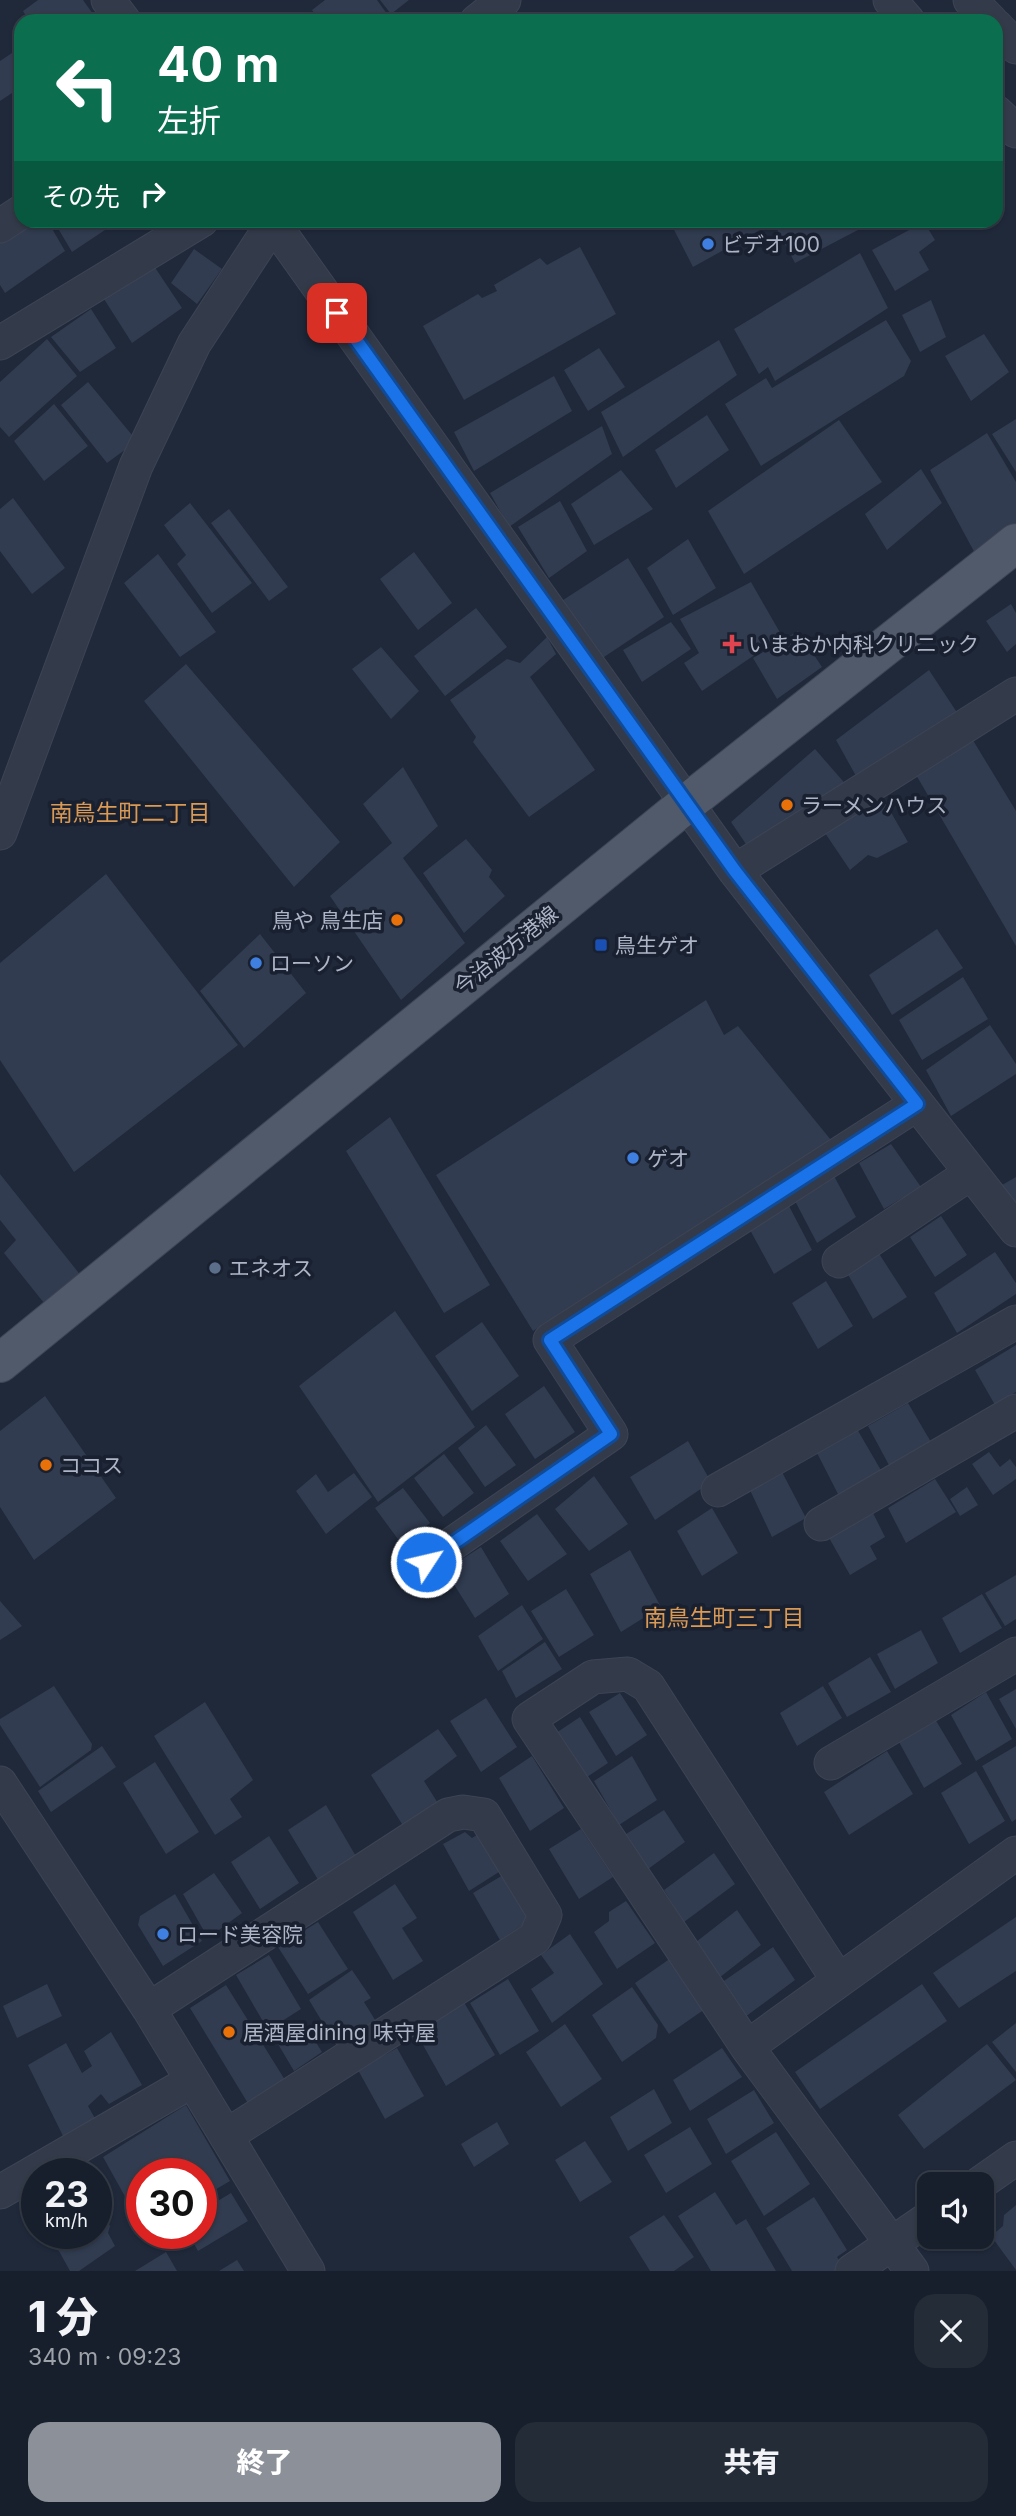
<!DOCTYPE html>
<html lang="ja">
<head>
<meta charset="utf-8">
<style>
  body { margin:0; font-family:Inter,"Noto Sans JP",sans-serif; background:#242c38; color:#f1f3f6; height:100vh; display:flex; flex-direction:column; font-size:26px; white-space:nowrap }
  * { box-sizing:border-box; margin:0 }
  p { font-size:23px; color:#9ea2a9 }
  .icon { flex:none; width:38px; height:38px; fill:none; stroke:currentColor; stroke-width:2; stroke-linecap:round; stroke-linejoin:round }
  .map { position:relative; height:2271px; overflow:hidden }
  .drawer { display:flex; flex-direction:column; background:#171f2c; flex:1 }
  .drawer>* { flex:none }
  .guide { position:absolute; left:14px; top:14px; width:989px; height:214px; border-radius:21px; box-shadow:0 2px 5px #0004,0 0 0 2px #363d48; background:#0b6e4f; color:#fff; overflow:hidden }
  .controls { position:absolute; left:917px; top:2172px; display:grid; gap:14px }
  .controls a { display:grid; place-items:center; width:77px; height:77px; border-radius:14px; background:#171f2c; box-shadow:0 2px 5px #0004,0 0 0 2px #363d48; font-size:35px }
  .speed { position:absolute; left:21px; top:2158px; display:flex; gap:14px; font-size:35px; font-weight:700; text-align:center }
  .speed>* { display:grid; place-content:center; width:91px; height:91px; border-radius:50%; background:#171f2c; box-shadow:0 2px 5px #0004,0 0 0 2px #363d48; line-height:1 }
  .speed small { font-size:18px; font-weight:400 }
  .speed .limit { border:10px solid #d22; background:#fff; color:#111 }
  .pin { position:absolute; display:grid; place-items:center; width:60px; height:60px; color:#fff; margin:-30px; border-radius:14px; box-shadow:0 4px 10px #0006 }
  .me { position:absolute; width:77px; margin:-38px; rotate:55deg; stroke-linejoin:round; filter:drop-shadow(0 0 5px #0008) }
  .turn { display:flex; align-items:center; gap:24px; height:147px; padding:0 28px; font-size:32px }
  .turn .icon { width:91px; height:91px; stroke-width:2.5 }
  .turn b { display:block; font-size:49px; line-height:60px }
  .then { display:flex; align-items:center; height:66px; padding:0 28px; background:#0003; gap:14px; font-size:26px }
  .round { display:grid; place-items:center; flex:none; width:74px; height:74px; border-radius:21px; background:#242c38 }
  .summary { display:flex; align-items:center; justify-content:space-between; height:119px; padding:0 28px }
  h1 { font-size:42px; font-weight:800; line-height:52px }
  .primary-button { display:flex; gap:14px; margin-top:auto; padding:14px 28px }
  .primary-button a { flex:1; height:80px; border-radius:21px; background:#8c9099; color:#fff; font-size:28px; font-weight:800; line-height:80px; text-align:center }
  .primary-button a+a { background:#242c38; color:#f1f3f6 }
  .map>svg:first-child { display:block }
</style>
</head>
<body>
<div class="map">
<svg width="1016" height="2271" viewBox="0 0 1016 2271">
  <rect width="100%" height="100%" fill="#1f293a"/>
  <path fill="#313c51" d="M38 0H83L98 21H29L23 11Z
    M325 0H377L392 21H320L312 10Z
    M380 0H409L391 14Z
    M21 47V87L0 101V61Z
    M34 220H47L65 251 5 293 0 285V243Z
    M53 220H120L72 252Z
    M669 220H778L693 267Z
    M793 220H877L795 263 777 229Z
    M924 222 935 240 919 252 929 270 895 291 872 250Z
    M580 247 616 314 464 400 423 326 478 294 482 298 497 291 494 285 540 258 547 265Z
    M194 249 222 269 197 304 171 283Z
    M860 253 888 308 775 381 768 367 759 374 734 329Z
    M154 266 182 308 132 343 104 299Z
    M931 300 946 337 920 352 902 315Z
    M91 309 116 348 80 372 51 337Z
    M886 320 911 361 904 376 761 466 725 404 766 378 772 388Z
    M984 334 1009 372 971 401 945 356Z
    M47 339 77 376 9 437 0 427V382Z
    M719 340 737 375 623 457 601 412Z
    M599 348 625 387 588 411 564 370Z
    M554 376 572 411 474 471 454 432Z
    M88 382 137 441 107 463 61 405Z
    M54 404 88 446 44 481 14 441Z
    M707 415 729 450 676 488 655 450Z
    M1016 419V472L992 434Z
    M839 420 882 482 744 574 708 511Z
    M602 426 612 454 509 527 490 493Z
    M987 433 1016 482V523L977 557 930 470Z
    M921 469 942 503 887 550 865 514Z
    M621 470 653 509 594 545 571 504Z
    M13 498 65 568 32 594 0 551V509Z
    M560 501 587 551 549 578 518 527Z
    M190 503 252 583 212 613 177 564 186 555 164 525Z
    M229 509 288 587 269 601 211 523Z
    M688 539 716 588 673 615 647 568Z
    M414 552 452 603 418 630 380 579Z
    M158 554 216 632 180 657 124 583Z
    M628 558 664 617 598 661 560 602Z
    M751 582 782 636 702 691 684 663 699 653 680 619Z
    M1011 604 1016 613V644L1007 652 986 621Z
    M476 608 507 647 445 696 414 656Z
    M671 622 691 649 642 682 623 650Z
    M798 631 822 667 777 699 753 658Z
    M547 637 556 654 530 677 595 770 529 817 473 742 476 737 450 700 507 659 520 663Z
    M381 647 419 691 391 719 352 669Z
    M186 664 340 842 294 887 144 701Z
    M929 670 958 714 856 776 836 740Z
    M971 737 1016 811V946L912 768Z
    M815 749 849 788 752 853 731 822Z
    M403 767 438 826 403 858 465 943 401 1000 330 896 392 843 363 804Z
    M881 795 908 842 877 858 868 855 850 870 825 833Z
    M466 839 492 870 489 877 505 896 464 933 423 873Z
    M106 874 238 1045 74 1172 0 1060V963Z
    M937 929 963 968 892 1015 869 975Z
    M260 934 306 993 244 1048 200 991Z
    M963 977 988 1019 922 1060 899 1020Z
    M706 1000 724 1035 738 1026 831 1140 533 1331 436 1175Z
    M990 1025 1016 1064V1074L951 1116 926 1070Z
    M390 1117 490 1285 444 1313 346 1151Z
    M891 1144 921 1187 884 1209 859 1163Z
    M0 1174 82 1277 44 1303 4 1253 16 1240 0 1220Z
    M834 1176 856 1217 817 1243 795 1201Z
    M1016 1177V1205L1002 1185Z
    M789 1206 812 1250 774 1274 750 1230Z
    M941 1216 967 1255 935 1277 910 1237Z
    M878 1252 907 1297 873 1319 846 1271Z
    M995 1252 1016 1283V1294L957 1333 934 1293Z
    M826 1281 853 1326 818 1349 792 1303Z
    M395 1311 475 1427 378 1502 299 1386Z
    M482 1322 519 1376 472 1411 435 1356Z
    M1016 1345V1392L995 1405 975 1370Z
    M544 1386 575 1432 535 1459 505 1414Z
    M45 1396 116 1498 34 1560 0 1507V1431Z
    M908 1403 931 1442 890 1467 868 1426Z
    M486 1425 516 1465 485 1487 458 1448Z
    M857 1429 882 1472 839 1496 817 1453Z
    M688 1441 711 1482 655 1520 630 1477Z
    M989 1452 1000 1467 1010 1459 1016 1467V1479L993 1495 972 1464Z
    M444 1454 474 1493 443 1517 414 1478Z
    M782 1472 806 1518 772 1537 750 1490Z
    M354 1473 372 1497 326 1534 296 1491 316 1474 328 1492Z
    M594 1476 628 1524 589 1551 555 1509Z
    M935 1479 956 1512 906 1543 888 1508Z
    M967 1487 978 1505 960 1516 950 1499Z
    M403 1488 430 1523 403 1546 375 1508Z
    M712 1508 738 1553 702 1576 677 1531Z
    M872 1511 885 1537 870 1546 877 1559 850 1575 828 1536Z
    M537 1514 567 1554 528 1581 500 1541Z
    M481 1547 509 1594 475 1618 445 1570Z
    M630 1550 661 1607 621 1632 590 1574Z
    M1016 1575V1619L1005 1626 985 1593Z
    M566 1589 594 1635 559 1657 531 1611Z
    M982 1594 1002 1628 960 1653 942 1618Z
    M0 1601 22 1626 0 1640Z
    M522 1605 543 1639 498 1671 478 1636Z
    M921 1630 938 1663 895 1689 877 1654Z
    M545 1642 562 1669 516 1698 502 1671Z
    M870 1657 891 1692 847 1717 828 1683Z
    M54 1686 92 1744 91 1750 40 1787 0 1725V1719Z
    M823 1686 842 1718 797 1746 780 1713Z
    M1016 1689V1729L999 1699Z
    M986 1692 1012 1739 976 1761 951 1715Z
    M620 1693 647 1735 616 1756 589 1712Z
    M486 1698 517 1747 481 1772 450 1721Z
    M205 1702 253 1780 230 1799 242 1817 215 1835 154 1736Z
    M580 1717 608 1763 581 1781 553 1735Z
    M935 1719 962 1764 924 1788 899 1742Z
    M438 1729 457 1756 424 1781 441 1808 407 1832 371 1775Z
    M102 1746 116 1767 51 1812 38 1791Z
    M1016 1746V1819L1012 1822 982 1766Z
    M887 1751 913 1794 849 1835 824 1792Z
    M532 1756 564 1808 530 1831 499 1778Z
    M632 1756 657 1800 619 1825 594 1781Z
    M155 1762 199 1832 166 1854 123 1783Z
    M976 1771 1005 1821 969 1844 941 1793Z
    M326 1805 357 1858 320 1883 288 1830Z
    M664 1810 685 1842 644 1872 623 1836Z
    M488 1828 510 1865 469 1891 443 1844 465 1832 472 1838Z
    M581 1829 613 1877 579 1899 549 1849Z
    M269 1836 299 1883 260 1909 231 1862Z
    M714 1853 735 1884 684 1922 664 1890Z
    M508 1872 535 1917 500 1940 473 1893Z
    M214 1873 242 1913 208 1938 183 1894Z
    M395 1884 417 1918 402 1928 423 1961 393 1980 353 1912Z
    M175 1894 202 1941 163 1966 138 1925 140 1916Z
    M626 1901 655 1943 617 1969 594 1932 609 1921V1912Z
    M737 1910 761 1945 719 1978 696 1942Z
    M1016 1917V1971L959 2008 933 1973Z
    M318 1922 348 1969 308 1994 278 1947Z
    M570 1934 603 1984 552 2023 531 1989 554 1973 541 1955Z
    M773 1947 795 1980 741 2020 718 1985Z
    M269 1955 301 2009 268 2030 236 1975Z
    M671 1958 705 2009 669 2034 635 1983Z
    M352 1970 371 1998 364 2002 377 2023 338 2048 309 2000Z
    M508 1979 539 2031 500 2055 470 2003Z
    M47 1984 62 2016 17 2038 3 2006Z
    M922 1984 947 2021 820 2109 795 2072Z
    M226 1985 285 2080 249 2105 190 2008Z
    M632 1987 658 2025 656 2038 622 2062 592 2015Z
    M462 1999 495 2055 446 2086 414 2029Z
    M303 2022 322 2052 294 2071 275 2039Z
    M1016 2023V2072L992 2042Z
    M565 2024 602 2079 561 2107 526 2052Z
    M111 2032 142 2085 109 2104 101 2094 88 2106 96 2120 64 2138 28 2065 66 2043 82 2073 92 2066 84 2051Z
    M987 2044 1016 2080 924 2149 898 2115Z
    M397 2048 424 2096 385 2119 358 2070Z
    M722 2048 742 2077 690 2111 673 2080Z
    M654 2089 672 2123 628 2151 610 2117Z
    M754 2090 774 2123 726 2154 707 2119Z
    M186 2105 230 2181 201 2198V2174H142V2227L103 2157Z
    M497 2122 509 2144 474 2167 461 2144Z
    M690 2127 712 2164 666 2193 644 2155Z
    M776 2132 810 2184 764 2216 731 2161Z
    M585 2141 612 2182 580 2202 555 2160Z
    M715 2192 736 2225 746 2219 776 2271H711L678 2216Z
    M231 2193 248 2221 198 2251 188 2233H201V2211Z
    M814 2197 847 2250 837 2257 843 2266 836 2271H792L766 2228Z
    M96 2202 110 2226 108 2233 115 2246 79 2271H70L49 2233H96Z
    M1016 2205V2270L991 2236 1003 2226 1004 2215Z
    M664 2215 694 2257 674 2271H650L629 2237Z
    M166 2252 177 2271H135Z
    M237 2260 244 2271H219Z"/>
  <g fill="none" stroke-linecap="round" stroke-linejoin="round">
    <g stroke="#3d4454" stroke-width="35">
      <path id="minor" d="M108 0 124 21
        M890 0 908 21
        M970 0 991 21
        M477 21 504 0
        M996 26 1016 47
        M996 112 1016 131
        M271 220 735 871 1016 1230
        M0 226 21 212
        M0 343 202 220
        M0 833 136 466 194 344 273 223
        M735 871 1016 694
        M839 1261 971 1173
        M718 1490 1016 1322
        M821 1524 1016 1411
        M426 1562 611 1434 550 1340 917 1104
        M831 1763 1016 1654
        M0 1783 149 2009 308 2271
        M149 2009 448 1815 463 1812 484 1815 545 1915 535 1938 226 2136
        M747 2047 529 1719 593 1677 628 1674 648 1686 838 1980
        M979 2184 1016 2158
        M0 2192 192 2081
        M852 2271 929 2218
        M912 2271 747 2047 1016 1853"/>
    </g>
    <g stroke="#3d4454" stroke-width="40">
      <path id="major" d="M0 1363 686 804 1016 543"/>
    </g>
    <use href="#minor" stroke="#333b4a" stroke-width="33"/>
    <use href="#major" stroke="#515a6a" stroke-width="38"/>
  </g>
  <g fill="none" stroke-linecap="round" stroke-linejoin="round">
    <g stroke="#114b97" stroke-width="18">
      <path id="route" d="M337 313 735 871 917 1104 550 1340 611 1434 426 1562"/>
    </g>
    <use href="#route" stroke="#1a73e8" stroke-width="12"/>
  </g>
  <g fill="#3f7fe0" stroke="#19202f" stroke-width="2.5">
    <circle cx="708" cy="244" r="7"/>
    <circle cx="256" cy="963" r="7"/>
    <circle cx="633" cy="1158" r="7"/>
    <circle cx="163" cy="1934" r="7"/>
  </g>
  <path fill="#e0444e" stroke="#19202f" stroke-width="2.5" d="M728.5 633.5h7v7h7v7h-7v7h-7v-7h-7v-7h7z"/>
  <g fill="#e8710a" stroke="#19202f" stroke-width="2.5">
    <circle cx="787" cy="805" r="7"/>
    <circle cx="397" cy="920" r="7"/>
    <circle cx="46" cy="1465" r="7"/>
    <circle cx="229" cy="2032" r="7"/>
  </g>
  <rect fill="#1a4fb4" stroke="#19202f" stroke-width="2.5" x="594" y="938" width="14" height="14" rx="3.5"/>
  <circle fill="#5c6f8a" stroke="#19202f" stroke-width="2.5" cx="215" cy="1268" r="7"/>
  <g text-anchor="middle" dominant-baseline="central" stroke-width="7" stroke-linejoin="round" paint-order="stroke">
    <g font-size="21" fill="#aeb5c7" stroke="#19202f" text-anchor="start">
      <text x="722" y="244">ビデオ100</text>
      <text x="748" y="644">いまおか内科クリニック</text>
      <text x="801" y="805">ラーメンハウス</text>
      <text x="383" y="920" text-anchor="end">鳥や 鳥生店</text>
      <text x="615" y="945">鳥生ゲオ</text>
      <text x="270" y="963">ローソン</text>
      <text x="647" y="1158">ゲオ</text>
      <text x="229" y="1268">エネオス</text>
      <text x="60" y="1465">ココス</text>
      <text x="177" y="1934">ロード美容院</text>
      <text x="243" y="2032">居酒屋dining 味守屋</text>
    </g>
    <g font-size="21" fill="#aeb5c7" stroke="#19202f">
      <text transform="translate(506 950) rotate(-39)">今治波方港線</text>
    </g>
    <g font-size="23" fill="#da9a55" stroke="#19202f">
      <text x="130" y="813">南鳥生町二丁目</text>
      <text x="724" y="1618">南鳥生町三丁目</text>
    </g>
  </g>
</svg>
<div class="controls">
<a><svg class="icon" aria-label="sound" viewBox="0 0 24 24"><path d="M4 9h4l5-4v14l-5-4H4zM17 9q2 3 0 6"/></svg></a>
</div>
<div class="speed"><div>23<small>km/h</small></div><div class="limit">30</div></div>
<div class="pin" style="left:337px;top:313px;background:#d93025"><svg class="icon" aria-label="arrive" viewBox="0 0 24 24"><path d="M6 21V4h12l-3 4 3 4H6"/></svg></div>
<svg class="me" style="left:426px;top:1562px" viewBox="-20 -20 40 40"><circle r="17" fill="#1a73e8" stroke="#fff" stroke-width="3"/><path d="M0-11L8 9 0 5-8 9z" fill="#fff"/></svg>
<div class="guide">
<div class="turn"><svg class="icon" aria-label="left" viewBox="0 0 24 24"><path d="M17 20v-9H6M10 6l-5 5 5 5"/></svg><div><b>40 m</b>左折</div></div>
<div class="then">その先<svg class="icon" aria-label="right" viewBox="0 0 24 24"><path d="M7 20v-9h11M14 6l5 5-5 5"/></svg></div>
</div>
</div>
<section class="drawer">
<div class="summary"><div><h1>1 分</h1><p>340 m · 09:23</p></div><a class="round"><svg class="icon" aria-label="close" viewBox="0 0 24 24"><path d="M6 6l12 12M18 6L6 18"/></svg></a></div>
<div class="primary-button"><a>終了</a><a>共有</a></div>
</section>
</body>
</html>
